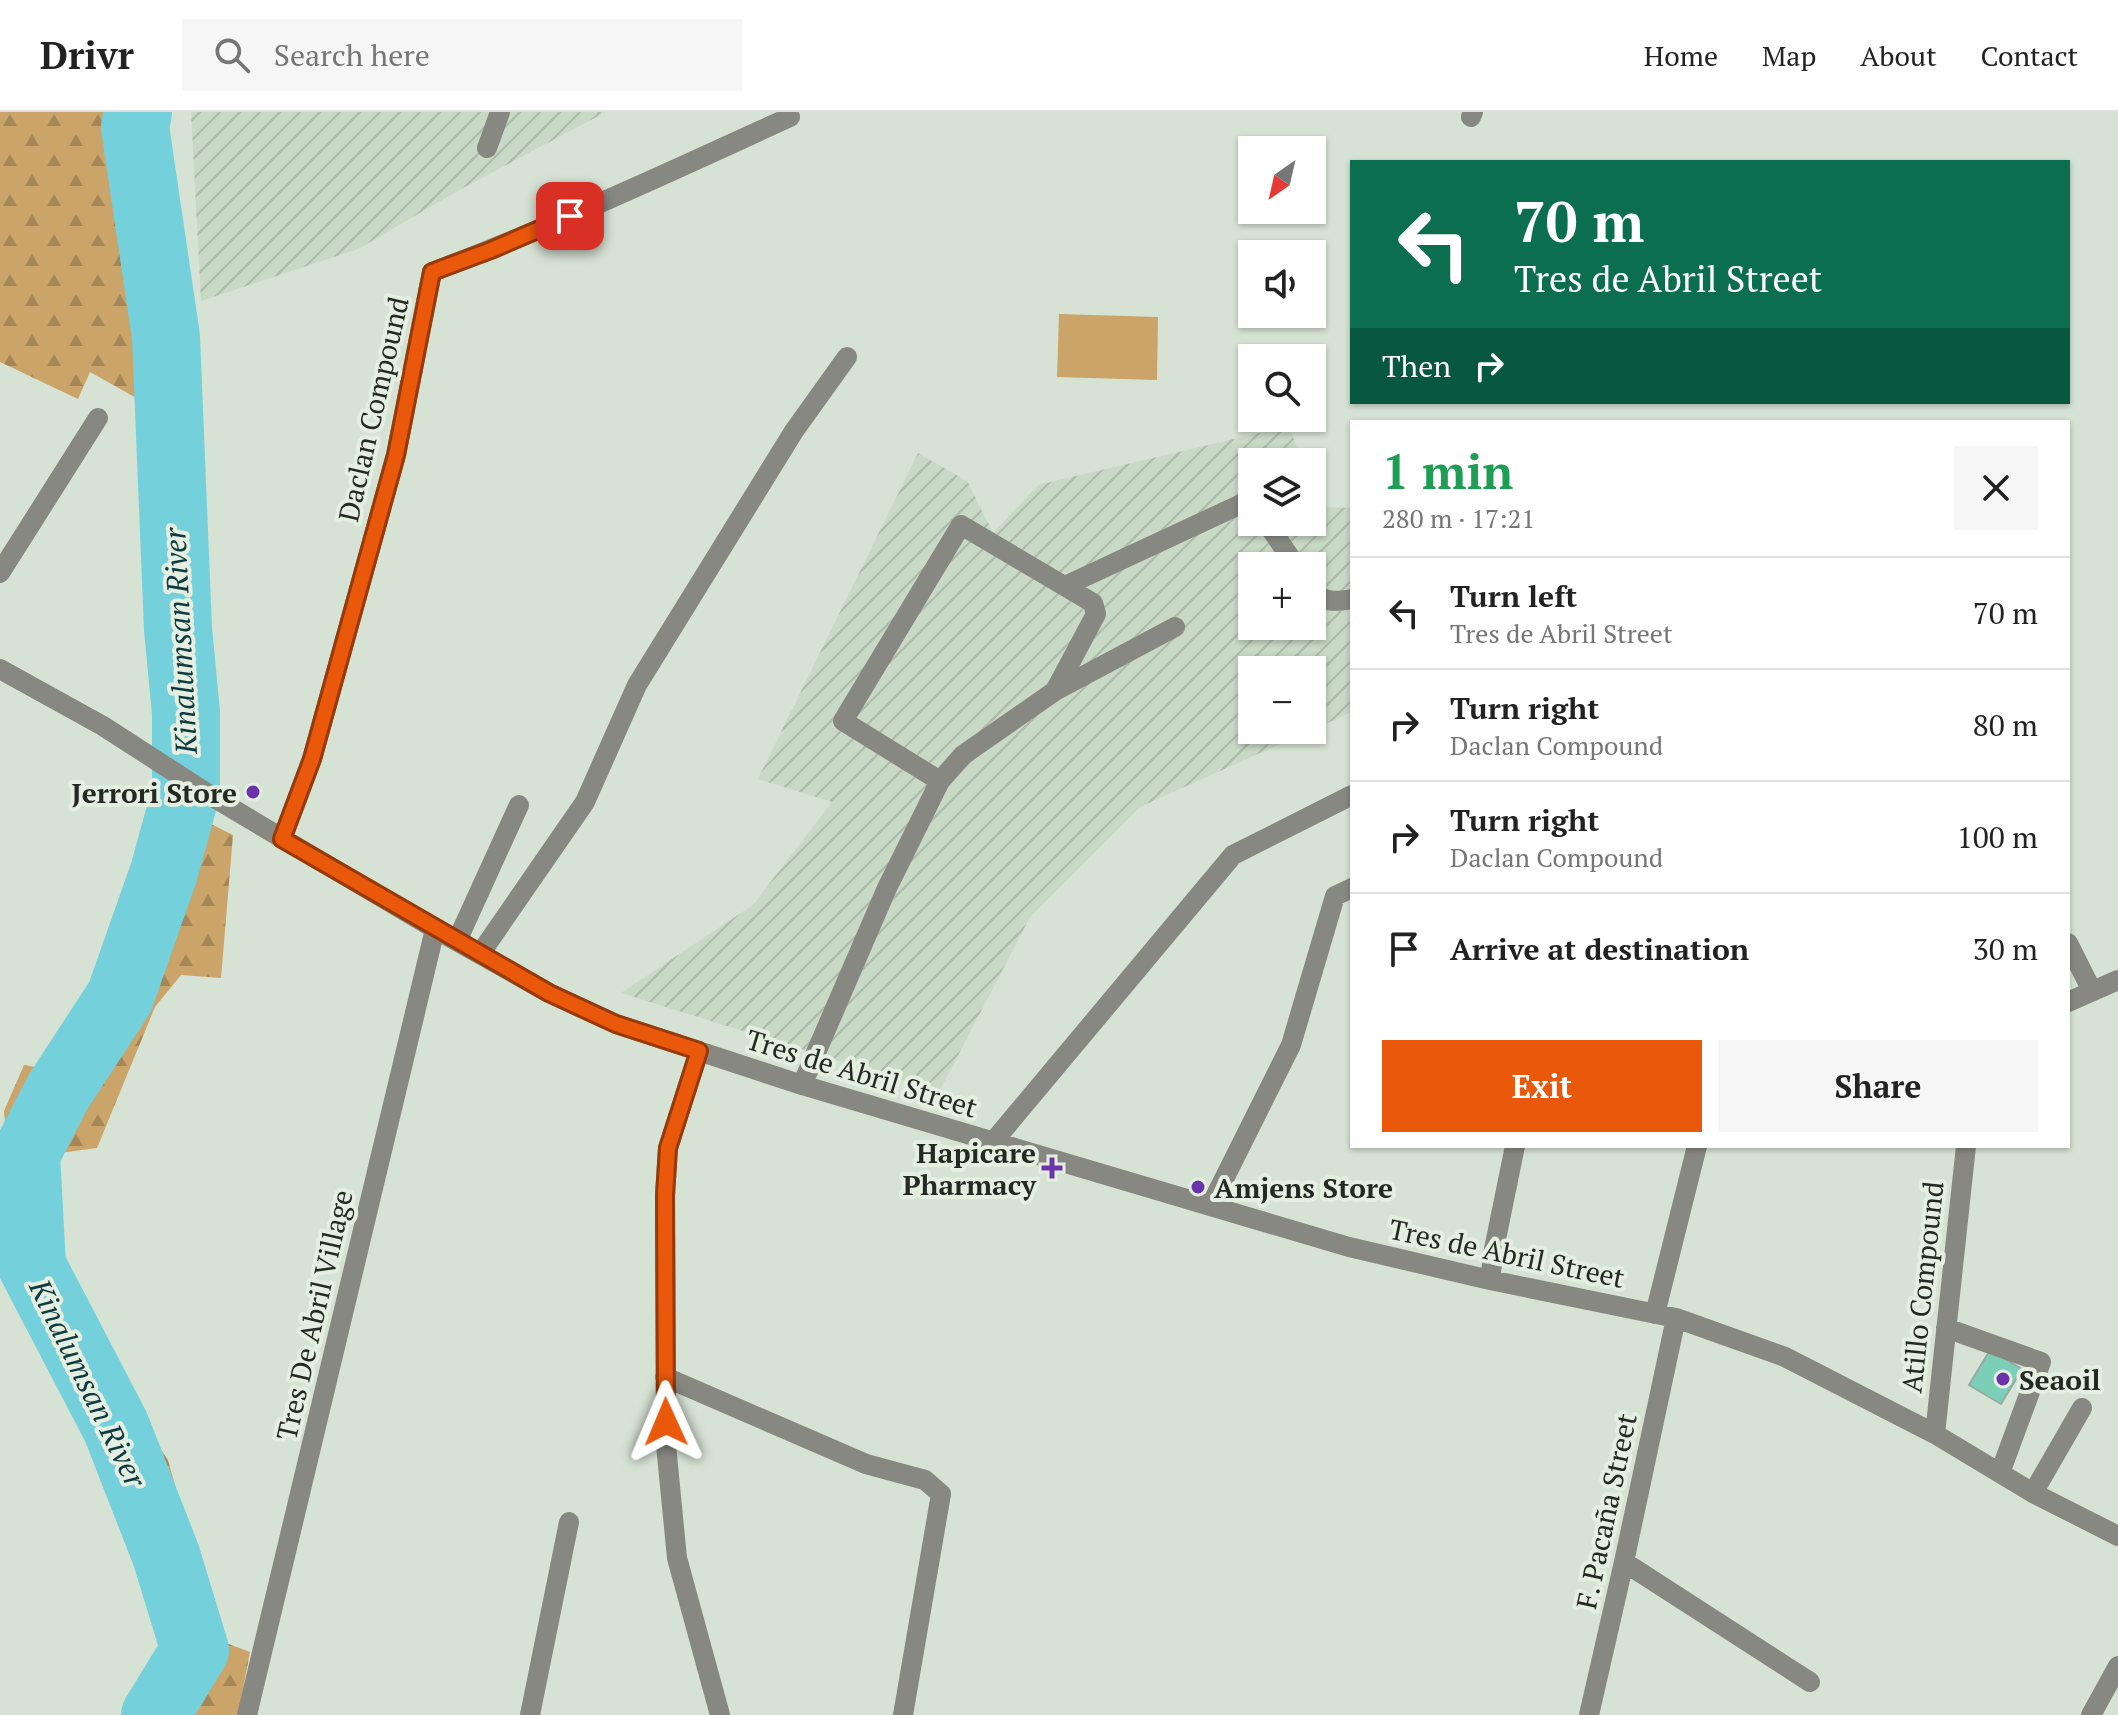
<!DOCTYPE html>
<html lang="en">
<head>
<meta charset="utf-8">
<style>
  body { margin:0; font-family:"PT Serif",serif; background:#f6f6f6; color:#222; height:100vh; display:flex; flex-direction:column; font-size:30px; white-space:nowrap }
  * { box-sizing:border-box; margin:0 }
  p { font-size:26px; color:#767676 }
  .icon { flex:none; width:44px; height:44px; fill:none; stroke:currentColor; stroke-width:2; stroke-linecap:round; stroke-linejoin:round }
  .map { position:relative; flex:1; overflow:hidden }
  .details { position:absolute; left:1350px; top:308px; width:720px; height:728px; display:flex; flex-direction:column; background:#fff; border-radius:0px; box-shadow:0 2px 6px #0004 }
  .details>* { flex:none }
  .hud { position:absolute; left:1350px; top:48px; width:720px; height:244px; border-radius:0px; box-shadow:0 2px 6px #0004; background:#0b6e4f; color:#fff; overflow:hidden }
  .needle { width:52px; rotate:214deg }
  .controls { position:absolute; left:1238px; top:24px; display:grid; gap:16px }
  .controls a { display:grid; place-items:center; width:88px; height:88px; border-radius:0px; background:#fff; box-shadow:0 2px 6px #0004; font-size:40px }
  .pin { position:absolute; display:grid; place-items:center; width:68px; height:68px; color:#fff; margin:-34px; border-radius:16px; box-shadow:0 4px 12px #0006 }
  .me { position:absolute; width:88px; margin:-44px; rotate:359deg; stroke-linejoin:round; filter:drop-shadow(0 0 6px #0008) }
  .turn { display:flex; align-items:center; gap:28px; height:168px; padding:0 32px; font-size:36px }
  .turn .icon { width:104px; height:104px; stroke-width:2.5 }
  .turn b { display:block; font-size:56px; line-height:68px }
  .then { display:flex; align-items:center; height:76px; padding:0 32px; background:#0003; gap:16px; font-size:30px }
  .round { display:grid; place-items:center; flex:none; width:84px; height:84px; border-radius:0px; background:#f6f6f6 }
  .overview { display:flex; align-items:center; justify-content:space-between; height:136px; padding:0 32px }
  h1 { font-size:48px; font-weight:800; line-height:60px; color:#1e9e55 }
  .cta { display:flex; gap:16px; margin-top:auto; padding:16px 32px }
  .cta a { flex:1; height:92px; border-radius:0px; background:#ea580c; color:#fff; font-size:32px; font-weight:800; line-height:92px; text-align:center }
  .cta a+a { background:#f6f6f6; color:#222 }
  ul { padding:0; list-style:none }
  li { display:flex; align-items:center; gap:24px; height:112px; padding:0 32px; border-top:2px solid #e0e0e0 }
  li div { flex:1 }
  li b { display:block; font-size:30px }
  li em { font-style:normal }
  header { display:flex; align-items:center; gap:48px; box-sizing:border-box; height:112px; padding:0 40px; background:#fff; border-bottom:2px solid #e0e0e0 }
  header strong { font-size:38px }
  nav { display:flex; gap:44px; margin-inline-start:auto; font-size:28px }
  .search { width:560px; height:72px; background:#f6f6f6; display:flex; align-items:center; gap:20px; box-sizing:border-box; padding:0 28px; border-radius:0px; color:#767676; font-size:30px }
  .map>svg:first-child { display:block }
</style>
</head>
<body>
<header>
<strong>Drivr</strong>
<div class="search"><svg class="icon" aria-label="search" viewBox="0 0 24 24"><circle cx="10" cy="10" r="6"/><path d="M15 15l6 6"/></svg>Search here</div>
<nav><a>Home</a><a>Map</a><a>About</a><a>Contact</a></nav>
</header>
<div class="map">
<svg width="2118" height="1603" viewBox="0 0 2118 1603">
  <defs>
    <pattern id="industrial-furrows" width="10" height="10" patternUnits="userSpaceOnUse" patternTransform="scale(2)"><rect width="10" height="10" fill="#c8d9c5"/><path d="M-1 1l2-2M0 10L10 0M9 11l2-2" fill="none" stroke="#acbaa9"/></pattern>
    <pattern id="forest-firs" width="22" height="20" patternUnits="userSpaceOnUse" patternTransform="scale(2)"><rect width="22" height="20" fill="#cba469"/><path d="M5 1l3.5 6h-7zM16 11l3.5 6h-7z" fill="#a58656"/></pattern>
  </defs>
  <rect width="100%" height="100%" fill="#d6e2d4"/>
  <path fill="url(#industrial-furrows)" fill-rule="evenodd" d="M191 0H606L461 77 358 137 201 189Z
    M1289 314 1302 350H1252V410H1312V379L1318 395 1352 396V600L1312 618V558H1252V618H1311L1140 695 1030 805 939 980 621 881 753 793 832 690 758 667 918 341 967 369 993 421 1038 373ZM1252 454H1312V514H1252Z"/>
  <path fill="url(#forest-firs)" d="M0 0H113L147 292 90 260 78 287 0 250Z
    M175 690 203 708 233 723 221 866 181 863 155 895 97 1036 45 1043 47 1139 97 1241 168 1348 218 1528 250 1540 238 1603H143L171 1551 172 1496 85 1283 2 1142 8 1044 4 999 24 953 51 958 118 864Z"/>
  <path fill="#cba469" d="M1059 202 1158 205 1157 268 1057 265Z"/>
  <g fill="none" stroke-linecap="round" stroke-linejoin="round">
    <path stroke="#74d0db" stroke-width="68" d="M138 0 135 15 166 225 178 517 186 601V680L164 760 120 885 58 980 26 1042 32 1154 116 1315 166 1443 195 1538 155 1603"/>
  </g>
  <path fill="#7ccfb7" stroke="#97a9a3" stroke-width="2" d="M1990 1238 2022 1257 2001 1292 1969 1273Z"/>
  <g fill="none" stroke-linecap="round" stroke-linejoin="round">
    <path stroke="#888882" stroke-width="20" d="M1471 5 1473 0
      M487 36 500 0
      M1266 410 1296 454
      M0 461 98 306
      M1065 474 1252 387
      M1312 478C1324 491 1336 490 1352 487
      M0 557 103 614 216 687 435 817 549 881 616 912 802 973 1349 1135 1490 1168 1676 1206 1785 1245 1935 1322 2033 1381 2118 1424
      M940 669 843 609 961 413 1093 491 1096 502 1055 579
      M282 727 312 647 396 343 432 160C554 114 672 59 790 5
      M457 829 519 693
      M2068 831 2092 879
      M480 842 585 690 637 573 794 319 847 245
      M2068 890 2118 868
      M699 939 668 1036 665 1083 666 1333 677 1446 720 1603
      M802 973 887 776 940 669 963 643 1055 579 1175 515
      M993 1030 1233 743 1352 683
      M1211 1093 1291 933 1335 784 1352 776
      M1490 1168 1494 1137 1515 1034
      M1655 1202 1697 1034
      M1946 1216 2041 1250 2000 1361
      M665 1265 866 1352 925 1368 941 1382 903 1603
      M1935 1322 1966 1034
      M2033 1381 2082 1296
      M1624 1450 1810 1570
      M247 1603 435 817
      M530 1603 569 1410
      M1589 1603 1624 1450 1676 1206
      M2091 1603 2118 1554"/>
  </g>
  <g fill="none" stroke-linecap="round" stroke-linejoin="round">
    <g stroke="#983908" stroke-width="20">
      <path id="route" d="M570 104 491 138 432 160 396 343 312 647 282 727 549 881 616 912 699 939 668 1036 665 1083 666 1310"/>
    </g>
    <use href="#route" stroke="#ea580c" stroke-width="14"/>
  </g>
  <g fill="#6c34ab" stroke="#e4efe1" stroke-width="3">
    <circle cx="253" cy="680" r="8"/>
    <path d="M1048 1044h8v8h8v8h-8v8h-8v-8h-8v-8h8z"/>
    <circle cx="1198" cy="1075" r="8"/>
    <circle cx="2003" cy="1267" r="8"/>
  </g>
  <g text-anchor="middle" dominant-baseline="central" stroke-width="8" stroke-linejoin="round" paint-order="stroke">
    <g font-size="28" fill="#252924" stroke="#e4efe1">
      <text transform="translate(373 297) rotate(-77)">Daclan Compound</text>
      <text transform="translate(862 961) rotate(17)">Tres de Abril Street</text>
      <text transform="translate(1507 1141) rotate(12)">Tres de Abril Street</text>
      <text transform="translate(1922 1175) rotate(-84)">Atillo Compound</text>
      <text transform="translate(314 1203) rotate(-77)">Tres De Abril Village</text>
      <text transform="translate(1606 1399) rotate(-78)">F. Pacaña Street</text>
    </g>
    <g font-size="28" font-weight="bold" fill="#252924" stroke="#e4efe1" text-anchor="end">
      <text x="237" y="680">Jerrori Store</text>
      <text x="1036" y="1040">Hapicare<tspan x="1036" dy="32">Pharmacy</tspan></text>
      <text x="1214" y="1075" text-anchor="start">Amjens Store</text>
      <text x="2019" y="1267" text-anchor="start">Seaoil</text>
    </g>
    <g font-size="30" font-style="italic" fill="#0f3b40" stroke="#e4efe1">
      <text transform="translate(180 529) rotate(-93)">Kinalumsan River</text>
      <text transform="translate(88 1271) rotate(64)">Kinalumsan River</text>
    </g>
  </g>
</svg>
<div class="controls">
<a><svg class="needle" viewBox="-14 -14 28 28"><path d="M0-13l5 13h-10z" fill="#e53935"/><path d="M0 13l5-13h-10z" fill="#767676"/></svg></a>
<a><svg class="icon" aria-label="sound" viewBox="0 0 24 24"><path d="M4 9h4l5-4v14l-5-4H4zM17 9q2 3 0 6"/></svg></a>
<a><svg class="icon" aria-label="search" viewBox="0 0 24 24"><circle cx="10" cy="10" r="6"/><path d="M15 15l6 6"/></svg></a>
<a><svg class="icon" aria-label="layers" viewBox="0 0 24 24"><path d="M12 4l9 5-9 5-9-5zM3 14l9 5 9-5"/></svg></a>
<a>+</a>
<a>−</a>
</div>
<div class="pin" style="left:570px;top:104px;background:#d93025"><svg class="icon" aria-label="arrive" viewBox="0 0 24 24"><path d="M6 21V4h12l-3 4 3 4H6"/></svg></div>
<svg class="me" style="left:666px;top:1310px" viewBox="-20 -20 40 40"><path d="M0-17L14 15 0 8-14 15z" fill="#ea580c" stroke="#fff" stroke-width="4"/></svg>
<div class="hud">
<div class="turn"><svg class="icon" aria-label="left" viewBox="0 0 24 24"><path d="M17 20v-9H6M10 6l-5 5 5 5"/></svg><div><b>70 m</b>Tres de Abril Street</div></div>
<div class="then">Then<svg class="icon" aria-label="right" viewBox="0 0 24 24"><path d="M7 20v-9h11M14 6l5 5-5 5"/></svg></div>
</div>
<section class="details">
<div class="overview"><div><h1>1 min</h1><p>280 m · 17:21</p></div><a class="round"><svg class="icon" aria-label="close" viewBox="0 0 24 24"><path d="M6 6l12 12M18 6L6 18"/></svg></a></div>
<ul>
<li><svg class="icon" aria-label="left" viewBox="0 0 24 24"><path d="M17 20v-9H6M10 6l-5 5 5 5"/></svg><div><b>Turn left</b><p>Tres de Abril Street</p></div><em>70 m</em></li>
<li><svg class="icon" aria-label="right" viewBox="0 0 24 24"><path d="M7 20v-9h11M14 6l5 5-5 5"/></svg><div><b>Turn right</b><p>Daclan Compound</p></div><em>80 m</em></li>
<li><svg class="icon" aria-label="right" viewBox="0 0 24 24"><path d="M7 20v-9h11M14 6l5 5-5 5"/></svg><div><b>Turn right</b><p>Daclan Compound</p></div><em>100 m</em></li>
<li><svg class="icon" aria-label="arrive" viewBox="0 0 24 24"><path d="M6 21V4h12l-3 4 3 4H6"/></svg><div><b>Arrive at destination</b></div><em>30 m</em></li>
</ul>
<div class="cta"><a>Exit</a><a>Share</a></div>
</section>
</div>
</body>
</html>
